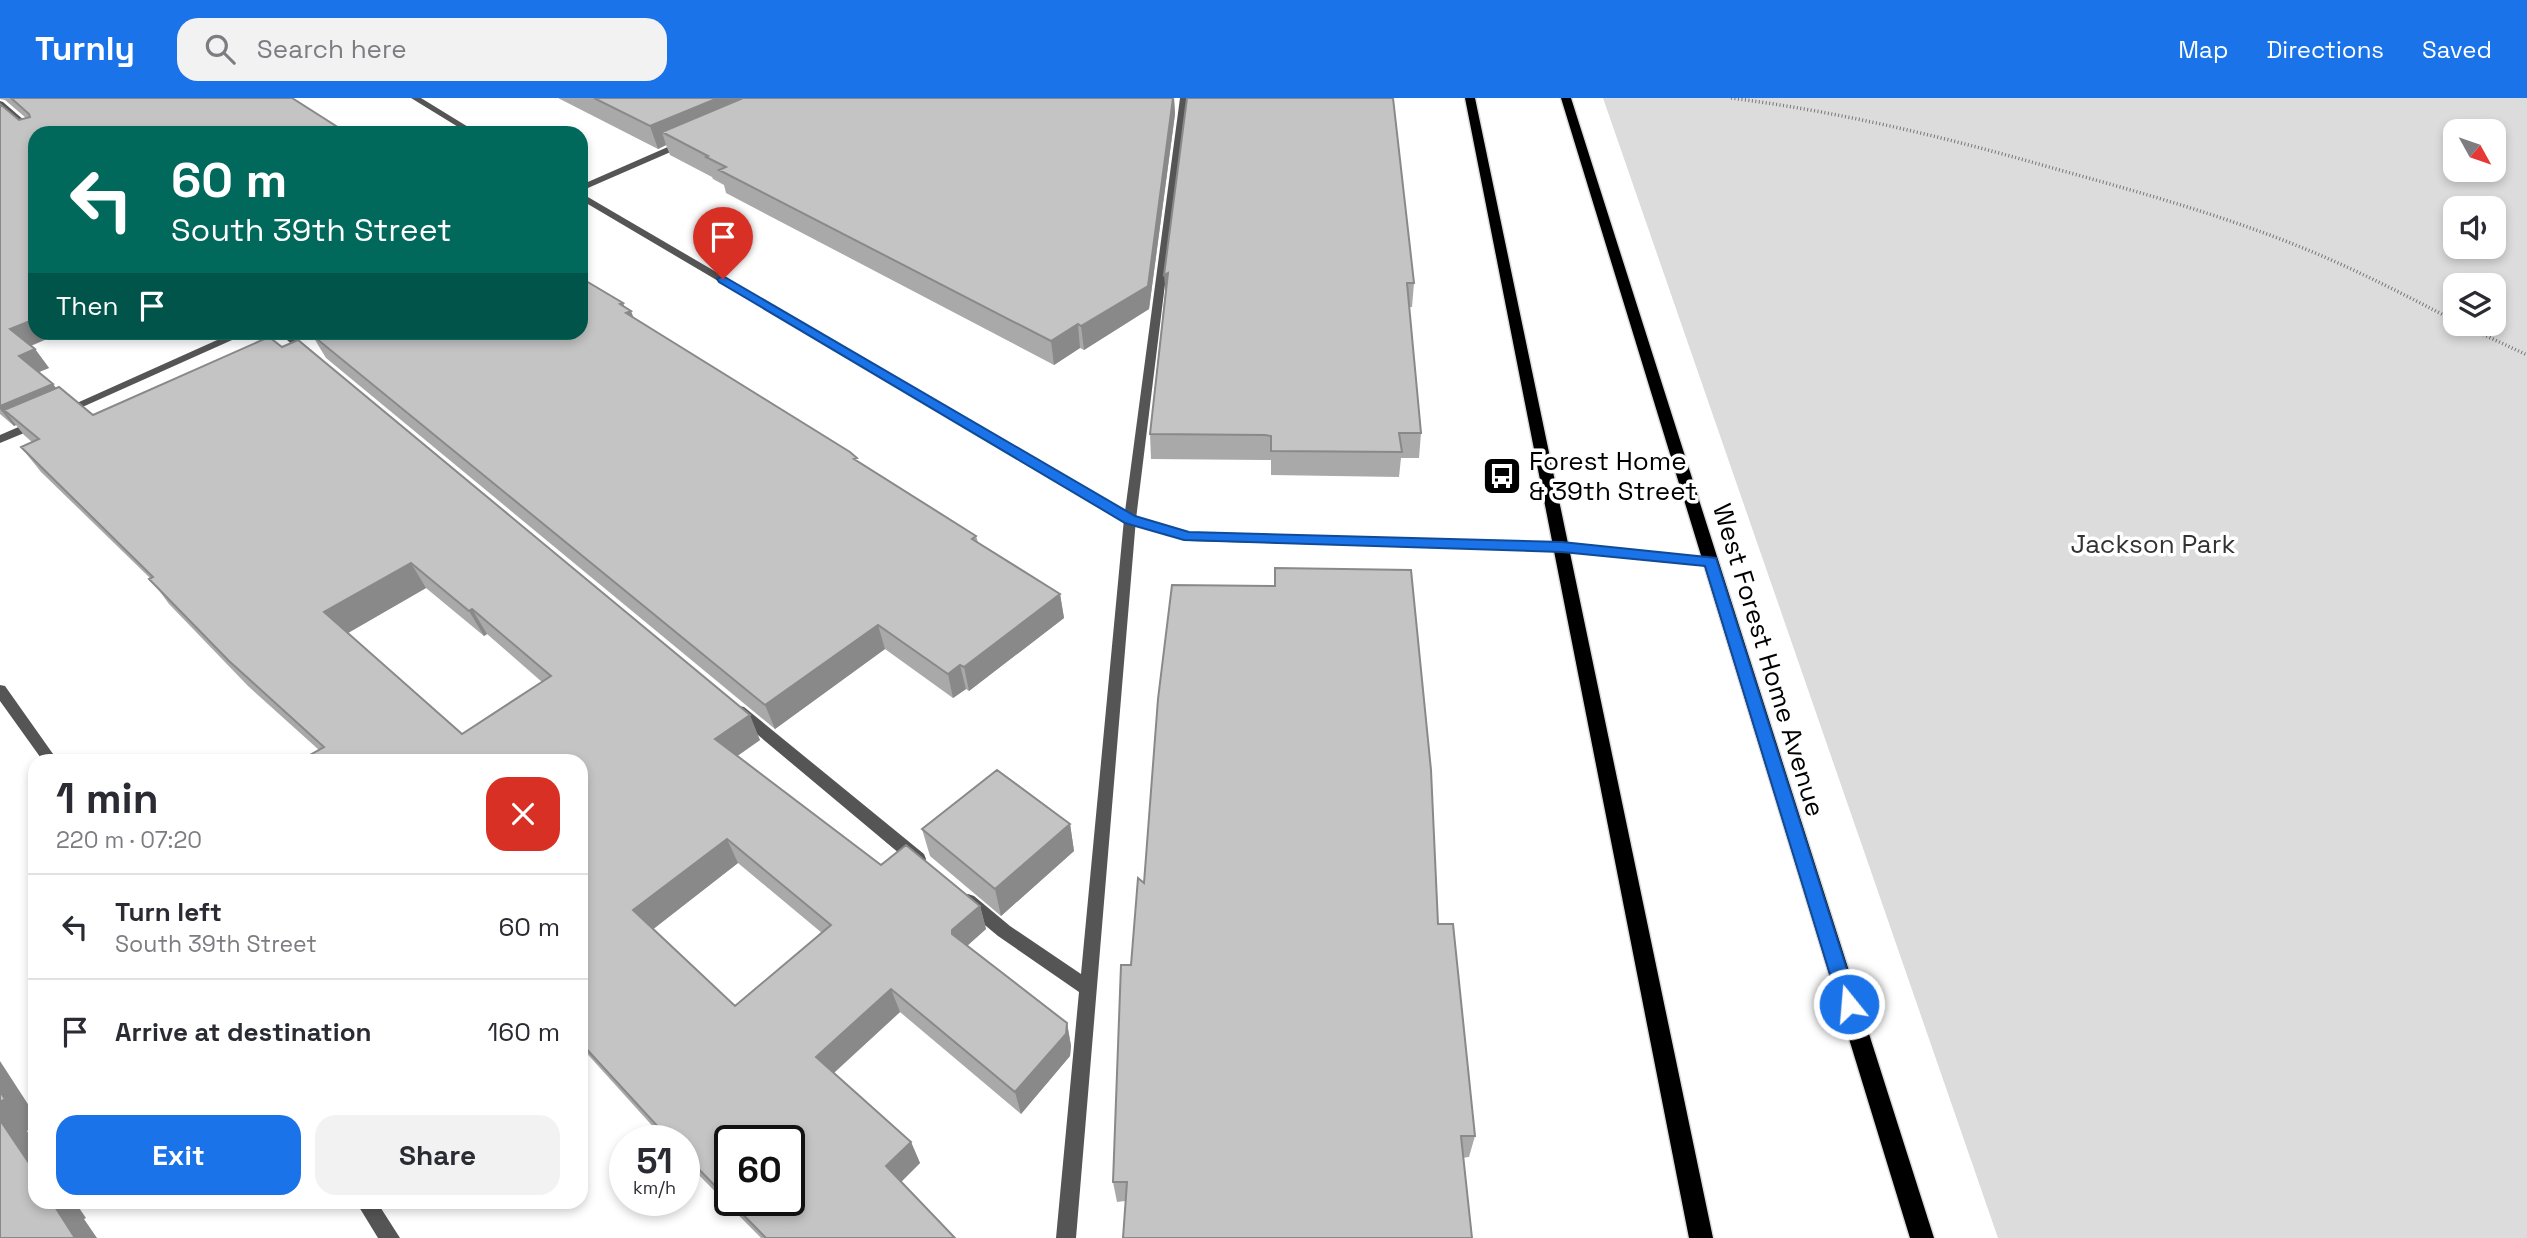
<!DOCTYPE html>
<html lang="en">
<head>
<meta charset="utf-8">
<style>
  body { margin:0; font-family:"Space Grotesk",sans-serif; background:#f2f2f3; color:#2b2b33; height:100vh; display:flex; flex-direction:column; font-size:26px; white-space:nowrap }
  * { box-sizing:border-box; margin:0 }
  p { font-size:23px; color:#7c7c81 }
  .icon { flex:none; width:38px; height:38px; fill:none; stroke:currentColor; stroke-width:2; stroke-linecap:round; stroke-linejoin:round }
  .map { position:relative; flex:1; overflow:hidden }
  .details { position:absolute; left:28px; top:656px; width:560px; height:455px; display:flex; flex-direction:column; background:#fff; border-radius:21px; box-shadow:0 4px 10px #0003 }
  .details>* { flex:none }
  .top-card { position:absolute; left:28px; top:28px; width:560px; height:214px; border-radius:21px; box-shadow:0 4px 10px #0003; background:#00695c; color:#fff; overflow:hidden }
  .needle { width:46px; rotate:130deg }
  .tools { position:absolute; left:2443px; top:21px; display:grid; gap:14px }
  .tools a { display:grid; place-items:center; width:63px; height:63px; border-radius:14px; background:#fff; box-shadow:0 4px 10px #0003; font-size:35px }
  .speed { position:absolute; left:609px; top:1027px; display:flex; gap:14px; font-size:35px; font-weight:700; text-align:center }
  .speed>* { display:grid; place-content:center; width:91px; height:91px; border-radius:50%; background:#fff; box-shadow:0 4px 10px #0003; line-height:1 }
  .speed small { font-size:18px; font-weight:400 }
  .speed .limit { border:4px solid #111; border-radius:10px; background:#fff; color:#111 }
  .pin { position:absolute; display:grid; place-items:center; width:60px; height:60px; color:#fff; margin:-72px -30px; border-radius:50% 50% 50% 0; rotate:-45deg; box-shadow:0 0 7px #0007 }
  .pin .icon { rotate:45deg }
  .me { position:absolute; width:77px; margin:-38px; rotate:343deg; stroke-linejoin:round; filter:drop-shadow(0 0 5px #0008) }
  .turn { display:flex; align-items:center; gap:24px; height:147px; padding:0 28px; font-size:32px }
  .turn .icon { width:91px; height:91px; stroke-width:2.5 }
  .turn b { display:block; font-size:49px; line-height:60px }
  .then { display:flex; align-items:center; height:66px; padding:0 28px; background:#0003; gap:14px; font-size:26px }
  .round { display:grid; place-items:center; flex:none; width:74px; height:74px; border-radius:21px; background:#f2f2f3 }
  .summary { display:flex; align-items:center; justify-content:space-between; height:119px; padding:0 28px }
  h1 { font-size:42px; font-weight:600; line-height:52px }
  .button { display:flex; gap:14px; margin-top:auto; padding:14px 28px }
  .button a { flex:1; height:80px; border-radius:21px; background:#1a73e8; color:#fff; font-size:28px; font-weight:600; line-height:80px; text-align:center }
  .button a+a { background:#f2f2f3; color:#2b2b33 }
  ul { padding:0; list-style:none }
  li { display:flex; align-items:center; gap:21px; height:105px; padding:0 28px; border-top:2px solid #e1e1e2 }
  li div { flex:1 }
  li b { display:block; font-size:26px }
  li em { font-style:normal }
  header { display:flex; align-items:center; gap:42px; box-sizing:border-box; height:98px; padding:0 35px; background:#1a73e8; color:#fff }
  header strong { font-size:33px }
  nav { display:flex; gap:38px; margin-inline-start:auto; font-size:24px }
  .search { width:490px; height:63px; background:#f2f2f3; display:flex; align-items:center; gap:18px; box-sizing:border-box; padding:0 24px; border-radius:21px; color:#7c7c81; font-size:26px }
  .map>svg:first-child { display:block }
</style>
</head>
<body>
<header>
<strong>Turnly</strong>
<div class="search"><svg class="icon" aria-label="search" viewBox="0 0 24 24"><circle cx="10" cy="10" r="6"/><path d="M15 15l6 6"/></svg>Search here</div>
<nav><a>Map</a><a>Directions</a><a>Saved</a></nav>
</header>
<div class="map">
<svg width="2527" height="1140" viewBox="0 0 2527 1140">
  <rect width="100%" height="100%" fill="#fff"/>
  <path fill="#dcdcdc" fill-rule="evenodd" d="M1603 0H2527V1140H1998ZM2455 33H2494V72H2455ZM2455 110H2494V149H2455ZM2455 187H2494V226H2455Z"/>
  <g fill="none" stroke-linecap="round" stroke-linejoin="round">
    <g stroke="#dbdbdb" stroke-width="3">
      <path id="primary" d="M1465 0H1475L1713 1140H1689Z
        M1561 0H1571L1934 1140H1910Z"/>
    </g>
    <path stroke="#777" stroke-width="3.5" stroke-dasharray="1 2.5" stroke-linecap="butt" d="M1731 0C1842 14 1949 40 2056 71 2139 94 2222 117 2303 150 2355 171 2405 197 2455 223
      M2461 226 2527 257"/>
    <path fill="#555" fill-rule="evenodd" d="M1180 0H1188L1136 421 1076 1140H1056L1079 894 998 838 962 808 960 803 962 798 968 796 974 798 1010 828 1081 876 1124 421Z
      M0 3 3 4 39 35 32 37 0 10Z
      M278 234H290L315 256 309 259 305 258Z
      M739 608 744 609 924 756 926 761 924 766 918 768 912 766 734 617 732 613 734 609Z"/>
    <path fill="#555" fill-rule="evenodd" d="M411 0H421L478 35H468Z
      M686 41 691 44 689 46 581 93V87Z
      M581 95 1134 418 1189 435 1562 445 1711 459 1717 463 1711 467 1562 453 1189 443 1126 424 581 102Z
      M235 234H250L69 315 65 317 59 313Z
      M37 321 41 322V328L0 345V337Z
      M0 587 5 588 58 663H43L0 603Z
      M356 1104H377L400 1140H378Z"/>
    <use href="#primary" fill="#000" fill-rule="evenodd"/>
  </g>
  <path fill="#a9a9a9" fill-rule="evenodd" d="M0 0H292L35 234H63L31 248 35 251 49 270 39 274 56 290 93 317 269 239 760 642 737 658 881 767 980 808 986 831 967 848 1067 925 1071 948 1070 958 1021 1016 900 914 834 975 911 1044 920 1065 901 1084 955 1140H761L684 1062V1043H666L581 949V663H315L310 657 319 652 248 588 169 506 150 480 41 374 21 349 32 344 24 337 16 327 14 328 0 316V6L19 22 26 20 5 2 0 1ZM426 490 484 538 487 536 542 584 462 636 348 535ZM738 765 822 835 735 908 653 831Z
    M558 0H1174L1175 16 1149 211 1084 252 1080 250 1054 267 726 95 724 87 713 81 712 79 670 57 666 47 658 51Z
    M1414 185 1412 209H1409L1421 335 1419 360H1401L1399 379 1271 377V362H1265L1151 361 1150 336 1165 194Z
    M623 205 624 209 634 220 858 363 976 438 978 444 1060 496 1064 520 969 593 966 591 953 600 885 551 775 631 326 260 312 237Z
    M1070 726 1074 753 1001 818 930 758 922 731Z
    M1144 785 1438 826 1475 1038 1469 1059 1117 1104 1113 1084 1131 867Z"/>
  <path fill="#898989" d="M718 0H774L662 34 666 47 658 51 650 28Z
    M1173 0H1174L1175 16 1149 211 1084 252 1081 228Z
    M1168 175 1166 201 1164 177Z
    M623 205 627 215 631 213 640 236 620 206Z
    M35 221V234H63L25 250 10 231Z
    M1078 226 1080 250 1054 267 1051 243Z
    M35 251 49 270 34 276 19 258Z
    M53 286 68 305 4 312 16 327 14 328 0 311V308Z
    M411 465 426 490 341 539 324 514Z
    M1060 496 1064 520 969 593 964 569Z
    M472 511 487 536 484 538 469 513Z
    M878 527 885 551 775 631 765 607Z
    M960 567 966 591 953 600 948 576Z
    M750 617 760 642 726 666 715 641Z
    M1070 726 1074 753 1001 818 995 791Z
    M727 741 738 765 647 836 633 812Z
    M980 808 986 831 959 855 952 832Z
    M891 891 900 914 827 981 816 959Z
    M1067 925 1071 948 1070 958 1021 1016 1015 994Z
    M0 963 35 1017V1028L27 1033 35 1045V1074L0 1022Z
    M911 1044 920 1065 896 1089 886 1068Z
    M52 1104H75L86 1120 84 1121 97 1140H75Z"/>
  <path fill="#c4c4c4" stroke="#898989" stroke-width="2" fill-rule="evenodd" d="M11 0H292L347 35H35V221L10 231 35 251 19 258 53 286 0 308V6L19 22 30 19 29 16Z
    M594 0H718L650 28Z
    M743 0H1173L1148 188 1081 228 1078 226 1051 243 719 72 726 69 706 59 708 58 662 34Z
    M1187 0H1393L1414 185H1407L1421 335H1399L1402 354 1271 353V338L1265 337 1150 336 1168 175 1164 177Z
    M581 180 623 205 620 206 631 213 626 215 850 354 857 360 854 361 976 438 972 441 1060 496 964 569 960 567 948 576 878 527 765 607 312 237 317 234H581Z
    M269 239 282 249 298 242 750 617 715 641 881 767 906 747 980 808 952 832V836L1067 925 1066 936 1015 994 891 891 816 959 911 1044 886 1068 955 1140H766L684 1056V1043H671L581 945V663H316L310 657 324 649 229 563 149 481 153 479 21 349 39 341 4 312 59 289 93 317ZM411 465 469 513 472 511 551 578 462 636 324 514ZM727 741 831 827 735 908 633 812ZM730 1043H789V1102H730Z
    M1275 470 1411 472 1431 672 1438 826H1453L1475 1038H1461L1472 1140H1123L1127 1084H1113L1121 867H1131L1138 780 1144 785 1158 601 1172 487 1275 488Z
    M997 672 1070 726 995 791 922 731Z
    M0 993 5 1001 0 1004Z
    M0 1022 35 1074V1104H52L75 1140H0Z"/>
  <path fill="#1a73e8" stroke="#114b97" stroke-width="2" d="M723 178 1135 418 1189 434 1562 444 1716 460 1858 906 1855 912 1849 914 1842 912 1839 906 1705 468 1562 454 1184 442 1125 425 719 184 717 181Z"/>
  <defs>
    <g id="bus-square" transform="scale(2.0125)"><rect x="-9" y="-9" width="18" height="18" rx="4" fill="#000" stroke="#fff"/><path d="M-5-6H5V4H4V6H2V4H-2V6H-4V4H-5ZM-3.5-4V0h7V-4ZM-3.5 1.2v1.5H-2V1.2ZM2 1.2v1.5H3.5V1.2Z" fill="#fff"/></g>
  </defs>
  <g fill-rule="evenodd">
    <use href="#bus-square" x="1502" y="378"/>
  </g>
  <g text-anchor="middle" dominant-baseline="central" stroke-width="7" stroke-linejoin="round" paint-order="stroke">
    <g font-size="26" fill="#000" stroke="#fff" text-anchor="start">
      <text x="1529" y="363">Forest Home<tspan x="1529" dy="30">&amp; 39th Street</tspan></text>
    </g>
    <g font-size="26" fill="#333" stroke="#fff">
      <text x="2153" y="446">Jackson Park</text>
    </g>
    <g font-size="26" fill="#000" stroke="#fff">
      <text transform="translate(1769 562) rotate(73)">West Forest Home Avenue</text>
    </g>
  </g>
</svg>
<div class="tools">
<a><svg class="needle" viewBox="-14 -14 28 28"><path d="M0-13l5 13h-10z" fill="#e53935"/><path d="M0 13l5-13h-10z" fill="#7c7c81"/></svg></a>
<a><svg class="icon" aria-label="sound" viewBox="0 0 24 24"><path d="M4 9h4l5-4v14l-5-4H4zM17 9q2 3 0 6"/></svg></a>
<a><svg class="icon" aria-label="layers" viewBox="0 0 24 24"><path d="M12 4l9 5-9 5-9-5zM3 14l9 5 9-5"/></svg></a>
</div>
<div class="speed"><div>51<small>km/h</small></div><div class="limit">60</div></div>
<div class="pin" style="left:723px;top:181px;background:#d93025"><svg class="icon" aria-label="arrive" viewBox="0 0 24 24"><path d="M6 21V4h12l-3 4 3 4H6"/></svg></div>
<svg class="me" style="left:1849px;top:906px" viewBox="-20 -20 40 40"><circle r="17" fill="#1a73e8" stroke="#fff" stroke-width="3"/><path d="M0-11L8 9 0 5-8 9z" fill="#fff"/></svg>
<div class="top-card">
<div class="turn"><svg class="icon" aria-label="left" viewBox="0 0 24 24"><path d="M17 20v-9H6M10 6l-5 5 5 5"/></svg><div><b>60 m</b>South 39th Street</div></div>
<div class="then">Then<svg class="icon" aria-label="arrive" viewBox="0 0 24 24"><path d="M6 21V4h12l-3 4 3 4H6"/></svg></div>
</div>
<section class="details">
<div class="summary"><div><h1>1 min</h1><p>220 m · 07:20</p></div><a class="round" style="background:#d93025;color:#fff"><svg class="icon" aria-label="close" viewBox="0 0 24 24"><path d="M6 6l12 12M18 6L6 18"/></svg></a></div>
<ul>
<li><svg class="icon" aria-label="left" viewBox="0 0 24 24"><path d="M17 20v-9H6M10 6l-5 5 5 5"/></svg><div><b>Turn left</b><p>South 39th Street</p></div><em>60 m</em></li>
<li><svg class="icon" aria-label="arrive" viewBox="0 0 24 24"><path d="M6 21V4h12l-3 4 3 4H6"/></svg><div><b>Arrive at destination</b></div><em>160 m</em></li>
</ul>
<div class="button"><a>Exit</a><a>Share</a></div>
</section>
</div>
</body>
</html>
